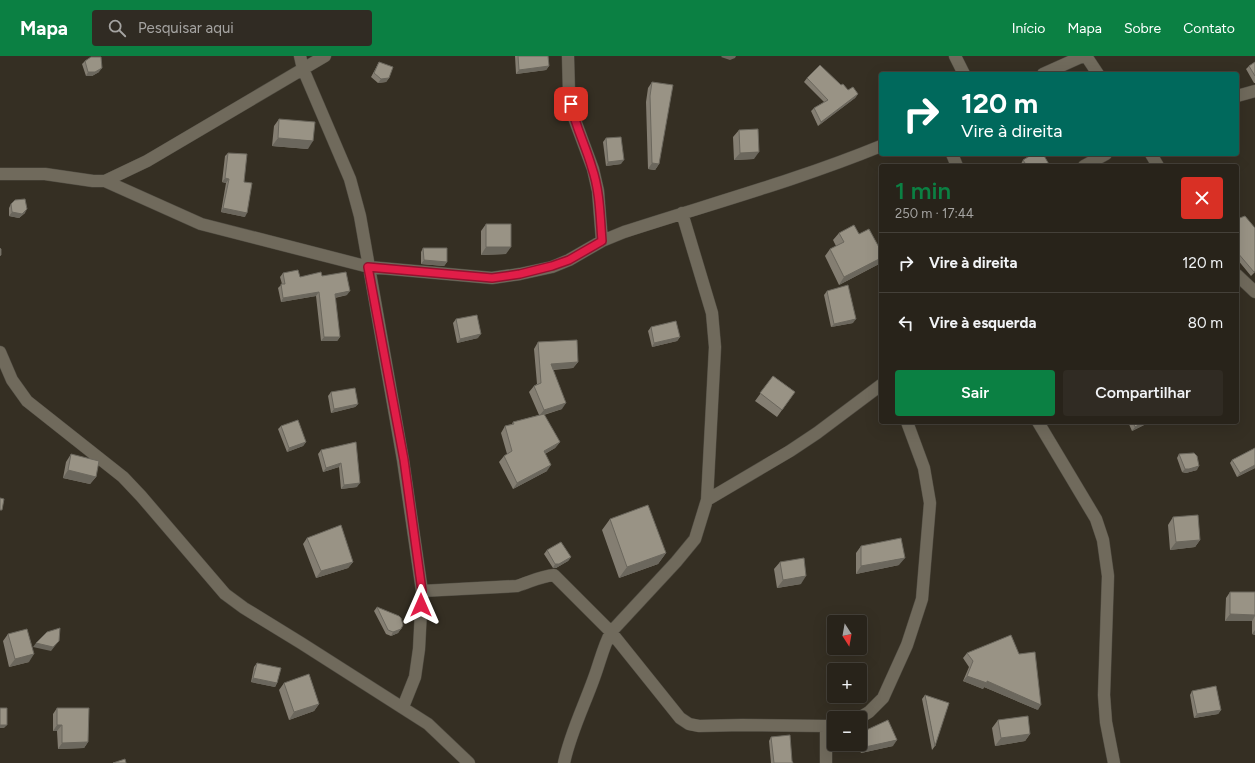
<!DOCTYPE html>
<html lang="pt">
<head>
<meta charset="utf-8">
<style>
  body { margin:0; font-family:Figtree,sans-serif; background:#302b23; color:#f1f3f6; height:100vh; display:flex; flex-direction:column; font-size:15px; white-space:nowrap }
  * { box-sizing:border-box; margin:0 }
  p { font-size:13px; color:#a5a4a2 }
  .icon { flex:none; width:22px; height:22px; fill:none; stroke:currentColor; stroke-width:2; stroke-linecap:round; stroke-linejoin:round }
  .map { position:relative; flex:1; overflow:hidden }
  .sheet { position:absolute; left:879px; top:108px; width:360px; height:260px; display:flex; flex-direction:column; background:#28231a; border-radius:4px; box-shadow:0 4px 16px #0002,0 0 0 1px #444039 }
  .sheet>* { flex:none }
  .banner { position:absolute; left:879px; top:16px; width:360px; height:84px; border-radius:4px; box-shadow:0 4px 16px #0002,0 0 0 1px #444039; background:#00695c; color:#fff; overflow:hidden }
  .needle { width:26px; rotate:169deg }
  .tools { position:absolute; left:827px; top:559px; display:grid; gap:8px }
  .tools a { display:grid; place-items:center; width:40px; height:40px; border-radius:4px; background:#28231a; box-shadow:0 4px 16px #0002,0 0 0 1px #444039; font-size:20px }
  .pin { position:absolute; display:grid; place-items:center; width:34px; height:34px; color:#fff; margin:-17px; border-radius:8px; box-shadow:0 2px 6px #0006 }
  .me { position:absolute; width:44px; margin:-22px; rotate:0deg; stroke-linejoin:round; filter:drop-shadow(0 0 3px #0008) }
  .turn { display:flex; align-items:center; gap:14px; height:84px; padding:0 16px; font-size:18px }
  .turn .icon { width:52px; height:52px; stroke-width:2.5 }
  .turn b { display:block; font-size:28px; line-height:34px }
  .round { display:grid; place-items:center; flex:none; width:42px; height:42px; border-radius:4px; background:#302b23 }
  .headline { display:flex; align-items:center; justify-content:space-between; height:68px; padding:0 16px }
  h1 { font-size:24px; font-weight:600; line-height:30px; color:#0b8043 }
  .cta { display:flex; gap:8px; margin-top:auto; padding:8px 16px }
  .cta a { flex:1; height:46px; border-radius:4px; background:#0b8043; color:#fff; font-size:16px; font-weight:600; line-height:46px; text-align:center }
  .cta a+a { background:#302b23; color:#f1f3f6 }
  ul { padding:0; list-style:none }
  li { display:flex; align-items:center; gap:12px; height:60px; padding:0 16px; border-top:1px solid #444039 }
  li div { flex:1 }
  li b { display:block; font-size:15px }
  li em { font-style:normal }
  header { display:flex; align-items:center; gap:24px; box-sizing:border-box; height:56px; padding:0 20px; background:#0b8043; color:#fff }
  header strong { font-size:19px }
  nav { display:flex; gap:22px; margin-inline-start:auto; font-size:14px }
  .search { width:280px; height:36px; background:#302b23; display:flex; align-items:center; gap:10px; box-sizing:border-box; padding:0 14px; border-radius:4px; color:#a5a4a2; font-size:15px }
  .map>svg:first-child { display:block }
</style>
</head>
<body>
<header>
<strong>Mapa</strong>
<div class="search"><svg class="icon" aria-label="search" viewBox="0 0 24 24"><circle cx="10" cy="10" r="6"/><path d="M15 15l6 6"/></svg>Pesquisar aqui</div>
<nav><a>Início</a><a>Mapa</a><a>Sobre</a><a>Contato</a></nav>
</header>
<div class="map">
<svg width="1255" height="707" viewBox="0 0 1255 707">
  <rect width="100%" height="100%" fill="#352f23"/>
  <g fill="none" stroke-linecap="round" stroke-linejoin="round">
    <g stroke="#504c42" stroke-width="13">
      <path id="minor" d="M300 0 303 13 350 123 360 160 403 404 422 535 419 593 415 621 403 651
        M568 0 569 37 573 59 593 113 598 135 602 185
        M955 0 964 18
        M1086 0 1098 18
        M1043 18 1083 0
        M1237 40 1255 35
        M952 98 957 110
        M1151 98 1158 110
        M1084 110 1106 98
        M0 118H45L93 125H105L147 105 325 0
        M105 125 201 168 369 211 492 222 520 218 552 211 569 204 602 185 624 176C710 148 798 124 881 90
        M1237 219 1255 236
        M0 296 12 324 27 345 123 421 141 440 225 538 244 552 301 587 428 668 469 707
        M1038 366 1096 463 1103 484 1108 520 1104 639 1106 666 1114 707
        M707 444 790 395 817 377 881 329
        M422 535 517 530C530 526 541 520 554 519L611 576 680 662 689 668 699 670 742 669 826 670 834 668
        M859 662 869 656 883 642 907 589 922 543 930 447 924 412 907 366
        M826 670V707
        M564 707C570 678 584 650 594 622 600 606 603 591 611 576L676 506 695 483 707 444 715 291 712 257 682 157"/>
    </g>
    <use href="#minor" stroke="#706a5c" stroke-width="12"/>
  </g>
  <path fill="#847e72" d="M515 0H548L549 10 546 14 516 18Z
    M85 5 99 16 92 20H86L82 8Z
    M379 6 389 22 386 26 378 27 371 21Z
    M1255 6V27H1254L1246 13 1249 10Z
    M807 22 841 29 848 34 858 38 855 42 818 70 811 55 814 52 824 46 804 26Z
    M652 26 659 108 655 114 648 113 646 46 648 32Z
    M279 63 308 93 272 90 274 70Z
    M739 74 754 103 734 104 733 81Z
    M606 82 621 108 606 110 603 86Z
    M228 97 245 161 221 156 226 127 222 126 225 100Z
    M1023 104 1050 110H1022L1021 108Z
    M11 148 25 157 19 162 9 160V152Z
    M1237 163 1255 172V216L1251 220 1237 203Z
    M486 168 506 198 481 199V175Z
    M839 177 859 178 881 195V205L879 208 839 229 825 200 830 193 836 190 833 184Z
    M423 192 447 206 444 210 421 208V196Z
    M283 217 300 221 322 220 347 239 335 242 340 281 337 285H321L316 240 281 246 278 232 282 228 280 221Z
    M827 235 853 267 831 271 824 239Z
    M456 263 478 282 457 287 453 267Z
    M651 271 680 281 677 285 652 291 648 275Z
    M538 286 578 306 573 312 553 314 562 353 544 359 560 386 555 392 545 398 547 415 513 433 499 406 504 400 507 398 501 377 505 370 512 368 513 366 539 359 529 336 534 330 537 328 534 293Z
    M773 320 795 336 777 361 755 345Z
    M331 336 358 348 355 351 331 357 328 340Z
    M1128 366H1147L1146 368 1132 375Z
    M281 370 306 386 303 390 287 396 278 373Z
    M356 386 357 431 341 433 339 411 323 416 318 398 321 394Z
    M1255 392V412L1237 421 1230 407 1232 404Z
    M71 398 96 421 90 428 63 422 66 406Z
    M1179 398 1197 414 1186 417 1182 416 1177 402Z
    M1173 461 1200 484 1195 491 1170 494 1168 469Z
    M610 463 666 497 658 508 619 522 602 474Z
    M307 482 353 506 348 512 316 522 303 488Z
    M861 490 899 509 856 518V497Z
    M547 494 571 501 568 505 556 512H553L544 498Z
    M780 506 801 528 777 532 774 513Z
    M1230 536H1255V579L1252 578V565H1225L1226 542Z
    M377 551 403 569 398 577 391 580 386 578 374 555Z
    M8 578 29 606 9 611 3 585Z
    M967 597 1038 654 984 631 983 633 963 625 969 611 963 602Z
    M257 607 277 627 275 631 251 626 254 611Z
    M284 627 319 648 314 655 289 664 279 634Z
    M1192 635 1221 654 1218 658 1194 662 1190 639Z
    M925 639 935 690 932 694 922 643Z
    M57 652 88 686 84 692 58 693 57 675H53V658Z
    M998 664 1030 678 1025 685 995 690 992 672Z
    M860 677 893 690 861 697 857 688H860Z
    M771 681 793 707H771L769 685Z"/>
  <path fill="#6b675d" d="M722 0H736L735 2 730 4 721 1Z
    M549 10 546 14 516 18 519 14Z
    M102 12 99 16 92 20H86L88 16Z
    M389 22 386 26 378 27 381 23Z
    M858 38 855 42 818 70 821 66Z
    M278 82 313 85 308 93 272 90Z
    M759 96 754 103 734 104 740 97Z
    M624 104 621 108 606 110 608 106Z
    M652 107 659 108 655 114 648 113Z
    M225 122 229 123 226 127 222 126Z
    M223 152 247 157 245 161 221 156Z
    M27 153 25 157 19 162 9 160 12 156Z
    M486 191H511L506 198 481 199Z
    M881 202V205L879 208 839 229 844 221Z
    M424 204 447 206 444 210 421 208Z
    M350 235 347 239 332 242 335 238Z
    M319 236 316 240 281 246 283 242Z
    M856 263 853 267 831 271 834 268Z
    M481 278 478 282 457 287 460 283Z
    M324 281H340L337 285H321Z
    M680 281 677 285 652 291 654 287Z
    M578 306 573 312 546 314 551 308Z
    M566 347 562 353 539 360 544 354Z
    M358 348 355 351 331 357 334 353Z
    M1144 366H1147L1146 368 1132 375 1135 371Z
    M306 386 303 390 287 396 289 392Z
    M560 386 555 392 539 401 544 395Z
    M341 407 339 411 323 416 326 412Z
    M551 409 547 415 513 433 517 427Z
    M1255 409V412L1237 421 1240 417Z
    M1199 410 1197 414 1186 417 1182 416 1185 413Z
    M68 414 96 421 90 428 63 422Z
    M360 427 357 431 341 433 344 429Z
    M1200 484 1195 491 1170 494 1176 486Z
    M666 497 658 508 619 522 627 511Z
    M571 501 568 505 556 512H553L555 508Z
    M905 502 899 509 856 518 861 510Z
    M353 506 348 512 316 522 321 515Z
    M806 520 801 528 777 532 783 524Z
    M1230 558 1255 559V560L1252 565H1225Z
    M401 573 398 577 391 580 393 576Z
    M1255 574V579L1252 578Z
    M59 585 51 595 33 591 36 587Z
    M34 598 29 606 9 611 15 603Z
    M967 620 987 625 1041 649 1038 654 984 631 983 633 963 625Z
    M253 622 277 627 275 631 251 626Z
    M319 648 314 655 289 664 294 656Z
    M1221 654 1218 658 1194 662 1197 658Z
    M0 669H7L4 672H0Z
    M57 669H62L57 675H53Z
    M1030 678 1025 685 995 690 1001 682Z
    M897 684 893 690 861 697 865 691Z
    M88 686 84 692 58 693 62 687Z"/>
  <path fill="#999385" stroke="#6b675d" d="M518 0H548L549 10 519 14Z
    M91 1H101L102 12 95 16H88L85 5Z
    M379 6 393 11 389 22 381 23 374 17Z
    M1255 6V20L1249 10Z
    M820 9 841 29 843 28 848 34 853 31 858 38 821 66 814 52 828 44 807 22Z
    M652 26 673 29 659 108 652 107 650 40Z
    M279 63 315 66 313 85 278 82Z
    M758 73 759 96 740 97 739 74Z
    M621 81 624 104 608 106 606 82Z
    M228 97 247 98 244 126 252 127 247 157 223 152 229 123 225 122Z
    M1033 98H1043L1050 110H1027L1023 104Z
    M25 143 27 153 22 158 12 156 11 148 15 144Z
    M1245 160 1255 172V215L1254 216 1237 196V163Z
    M486 168H511V191H486Z
    M854 169 859 178 869 173 881 195V202L844 221 830 193 844 186 839 177Z
    M0 192 1 193V199L0 200Z
    M423 192H447V206L424 204Z
    M298 214 300 221 321 216 322 220 346 216 350 235 335 238 340 281H324L319 236 283 242 281 228H285L283 217Z
    M848 229 856 263 834 268 827 235Z
    M477 259 481 278 460 283 456 263Z
    M676 265 680 281 654 287 651 271Z
    M577 284 578 306 551 308 566 347 544 354 534 330 541 327 538 286Z
    M773 320 795 336 782 354 760 337Z
    M355 332 358 348 334 353 331 336Z
    M544 358 560 386 544 395 551 409 517 427 504 400 512 395 505 370 514 368 513 366Z
    M298 364 306 386 289 392 281 370Z
    M1133 366H1144L1135 371Z
    M356 386 360 427 344 429 341 407 326 412 321 394Z
    M1255 392V409L1240 417 1232 404Z
    M1194 397 1197 400 1199 410 1189 413H1185L1179 398Z
    M71 398 99 405 96 421 68 414Z
    M0 442 4 443 2 454H0Z
    M648 449 666 497 627 511 610 463Z
    M1198 459 1200 484 1176 486 1173 461Z
    M341 469 353 506 321 515 307 482Z
    M901 482 905 502 861 510V490Z
    M561 486 571 501 559 508H555L547 494Z
    M804 502 806 520 783 524 780 506Z
    M1230 536H1255V559L1230 558Z
    M377 551 399 560 401 562 403 569 401 573 393 576 388 574Z
    M60 572 59 585 53 591 36 587 47 576Z
    M27 573 34 598 15 603 8 578Z
    M1011 579 1019 598 1035 596 1041 649 987 625V627L967 620 973 605 967 597Z
    M257 607 281 612 277 627 253 622Z
    M309 618 319 648 294 656 284 627Z
    M1216 630 1221 654 1197 658 1192 635Z
    M925 639 949 647 935 690Z
    M0 652H7V669H0Z
    M57 652H89L88 686 62 687V669H57Z
    M1028 660 1030 678 1001 682 998 664Z
    M888 664 897 684 865 691 860 679V677Z
    M790 679 792 705 793 707H774L771 681Z
    M125 703 126 707H113Z"/>
  <g fill="none" stroke-linecap="round" stroke-linejoin="round">
    <g stroke="#92132f" stroke-width="10">
      <path id="route" d="M421 549 422 535 404 404 368 211 492 222 520 218 552 210 569 204 602 185C600 161 600 135 592 112 586 90 575 70 571 48"/>
    </g>
    <use href="#route" stroke="#e11d48" stroke-width="7"/>
  </g>
</svg>
<div class="tools">
<a><svg class="needle" viewBox="-14 -14 28 28"><path d="M0-13l5 13h-10z" fill="#e53935"/><path d="M0 13l5-13h-10z" fill="#a5a4a2"/></svg></a>
<a>+</a>
<a>−</a>
</div>
<div class="pin" style="left:571px;top:48px;background:#d93025"><svg class="icon" aria-label="arrive" viewBox="0 0 24 24"><path d="M6 21V4h12l-3 4 3 4H6"/></svg></div>
<svg class="me" style="left:421px;top:549px" viewBox="-20 -20 40 40"><path d="M0-17L14 15 0 8-14 15z" fill="#e11d48" stroke="#fff" stroke-width="4"/></svg>
<div class="banner">
<div class="turn"><svg class="icon" aria-label="right" viewBox="0 0 24 24"><path d="M7 20v-9h11M14 6l5 5-5 5"/></svg><div><b>120 m</b>Vire à direita</div></div>
</div>
<section class="sheet">
<div class="headline"><div><h1>1 min</h1><p>250 m · 17:44</p></div><a class="round" style="background:#d93025;color:#fff"><svg class="icon" aria-label="close" viewBox="0 0 24 24"><path d="M6 6l12 12M18 6L6 18"/></svg></a></div>
<ul>
<li><svg class="icon" aria-label="right" viewBox="0 0 24 24"><path d="M7 20v-9h11M14 6l5 5-5 5"/></svg><div><b>Vire à direita</b></div><em>120 m</em></li>
<li><svg class="icon" aria-label="left" viewBox="0 0 24 24"><path d="M17 20v-9H6M10 6l-5 5 5 5"/></svg><div><b>Vire à esquerda</b></div><em>80 m</em></li>
</ul>
<div class="cta"><a>Sair</a><a>Compartilhar</a></div>
</section>
</div>
</body>
</html>
